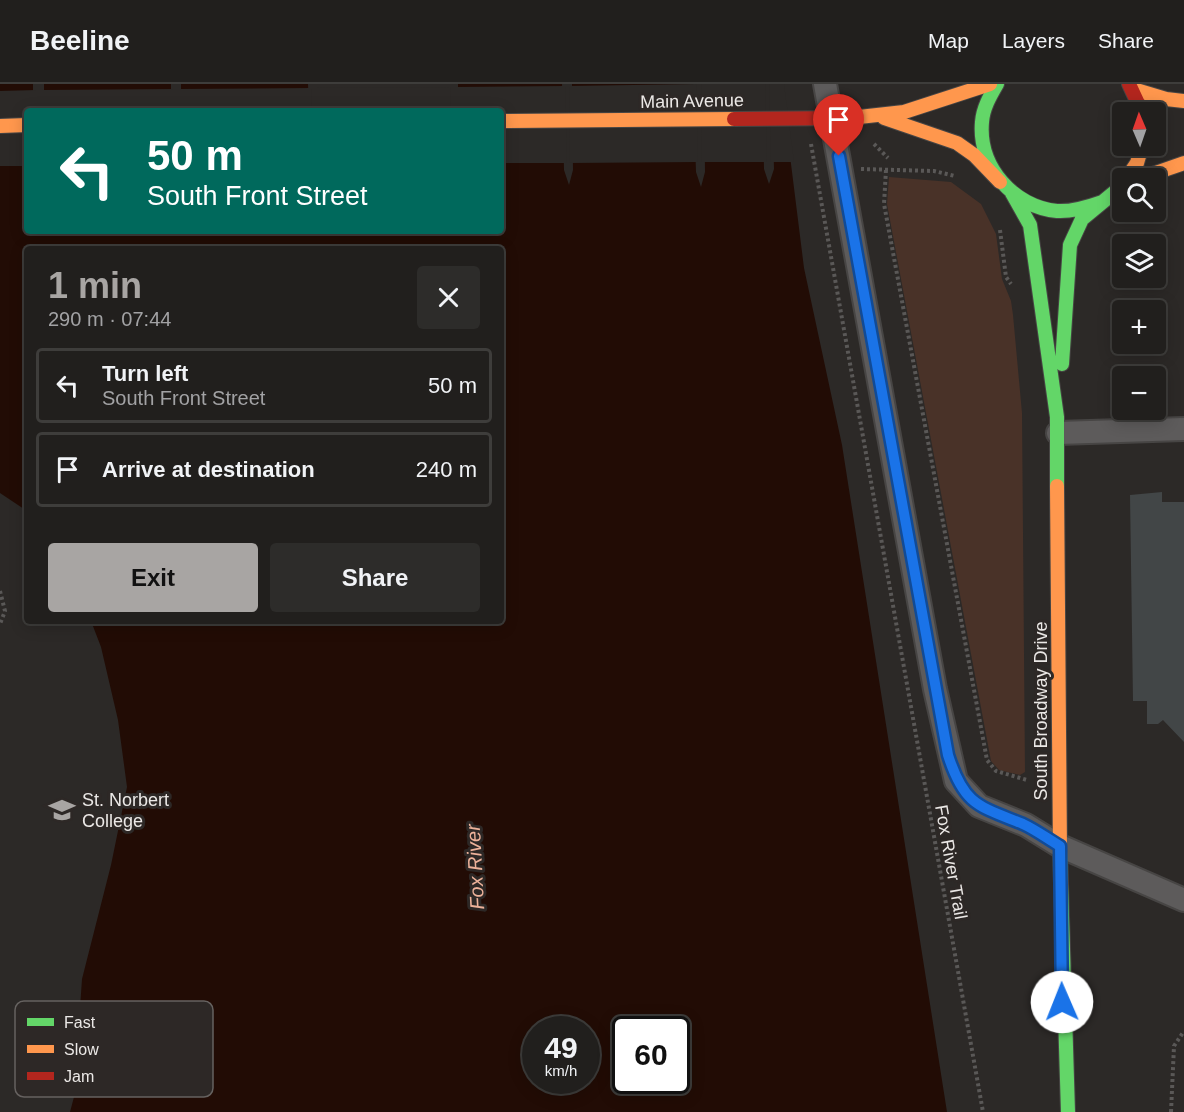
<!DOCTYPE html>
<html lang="en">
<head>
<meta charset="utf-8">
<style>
  body { margin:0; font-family:Helvetica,sans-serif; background:#2d2c2a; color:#f1f3f6; height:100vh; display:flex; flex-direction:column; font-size:22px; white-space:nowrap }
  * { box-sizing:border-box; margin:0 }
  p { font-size:20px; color:#a2a2a4 }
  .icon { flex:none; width:33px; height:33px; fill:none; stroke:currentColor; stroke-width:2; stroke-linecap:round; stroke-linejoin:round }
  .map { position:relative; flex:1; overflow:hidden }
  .details { position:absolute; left:24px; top:162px; width:480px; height:378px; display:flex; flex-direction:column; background:#211f1d; border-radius:6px; box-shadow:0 3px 15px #0003,0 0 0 2px #3e3d3b }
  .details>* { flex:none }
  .banner { position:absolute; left:24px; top:24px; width:480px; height:126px; border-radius:6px; box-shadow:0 3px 15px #0003,0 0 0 2px #3e3d3b; background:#00695c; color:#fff; overflow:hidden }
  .needle { width:39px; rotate:358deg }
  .controls { position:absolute; left:1112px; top:18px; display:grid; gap:12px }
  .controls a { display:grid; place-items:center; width:54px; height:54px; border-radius:6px; background:#211f1d; box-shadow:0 3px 15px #0003,0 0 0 2px #3e3d3b; font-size:30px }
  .speed { position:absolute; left:522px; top:932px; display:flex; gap:12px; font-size:30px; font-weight:700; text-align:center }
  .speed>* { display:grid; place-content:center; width:78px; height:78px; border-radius:50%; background:#211f1d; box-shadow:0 3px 15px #0003,0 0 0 2px #3e3d3b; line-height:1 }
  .speed small { font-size:15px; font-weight:400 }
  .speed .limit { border:3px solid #111; border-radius:9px; background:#fff; color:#111 }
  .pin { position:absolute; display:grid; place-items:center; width:51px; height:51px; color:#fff; margin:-62px -26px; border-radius:50% 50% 50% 0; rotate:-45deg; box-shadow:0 0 6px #0007 }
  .pin .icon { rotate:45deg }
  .me { position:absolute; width:66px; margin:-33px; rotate:359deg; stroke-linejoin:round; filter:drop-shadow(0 0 4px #0008) }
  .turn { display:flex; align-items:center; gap:21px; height:126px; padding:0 24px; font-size:27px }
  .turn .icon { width:78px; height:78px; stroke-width:2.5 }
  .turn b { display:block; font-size:42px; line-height:51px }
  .round { display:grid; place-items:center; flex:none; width:63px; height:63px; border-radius:6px; background:#2d2c2a }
  .headline { display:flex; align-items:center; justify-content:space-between; height:102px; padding:0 24px }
  h1 { font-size:36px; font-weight:800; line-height:45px; color:#a8a5a3 }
  .cta { display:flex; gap:12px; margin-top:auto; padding:12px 24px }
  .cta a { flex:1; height:69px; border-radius:6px; background:#a8a5a3; color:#111; font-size:24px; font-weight:800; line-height:69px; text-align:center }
  .cta a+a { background:#2d2c2a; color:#f1f3f6 }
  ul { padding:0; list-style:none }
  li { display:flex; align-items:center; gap:18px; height:75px; margin:0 12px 9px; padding:0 12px; border:3px solid #3e3d3b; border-radius:6px }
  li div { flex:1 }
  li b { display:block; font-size:22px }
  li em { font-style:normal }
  header { display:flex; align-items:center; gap:36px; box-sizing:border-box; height:84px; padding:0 30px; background:#211f1d; border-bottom:2px solid #3e3d3b }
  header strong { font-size:28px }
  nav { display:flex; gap:33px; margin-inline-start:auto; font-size:21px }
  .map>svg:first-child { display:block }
</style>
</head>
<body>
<header>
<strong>Beeline</strong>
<nav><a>Map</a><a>Layers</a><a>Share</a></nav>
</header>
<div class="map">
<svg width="1184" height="1028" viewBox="0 0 1184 1028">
  <rect width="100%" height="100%" fill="#2c2927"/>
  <path fill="#493228" d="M889 93 951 98 981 120 996 150 1002 195 1011 217 1013 231 1022 329 1025 688 1020 691 999 686 991 677 887 120Z"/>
  <path fill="#220c05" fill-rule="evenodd" d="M0 0H33V27H27V147H501V27H458V0H562L564 86 569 101 573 86 572 0H693L696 88 701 103 705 88 704 0H762L764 85 769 100 774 85 772 0H781L804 184 842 361 947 1028H70L74 1013 82 895 111 781 127 703 118 636 101 563 91 537H501V165H27V427L0 409ZM536 945H586V996H536ZM626 945H676V996H626Z
    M44 0H171V27H44Z
    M181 0H308L309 27H181Z"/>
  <path fill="#2c2927" d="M696 0 698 78 570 79 569 2Z
    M701 0H765L767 78H702Z
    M769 0H784L794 78H771Z
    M565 2 567 79H501V27H455V3Z
    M450 3 451 27H316V4Z
    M311 4 312 27H178V5Z
    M174 5V27H41V6Z
    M36 6V27H27V82H0V7Z"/>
  <path fill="#424647" d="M1162 408V418H1184V658L1163 636 1158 640H1147V617H1133L1130 411Z"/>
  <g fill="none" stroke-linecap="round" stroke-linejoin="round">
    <g stroke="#474544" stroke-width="26">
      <path id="street" d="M825 0 935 605 956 697 979 722 1026 741 1060 762 1184 816
        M1058 349 1184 345"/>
    </g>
    <g stroke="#474544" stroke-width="16">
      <path id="fast" d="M997 0C990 12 983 24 982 38 978 83 1014 123 1057 127 1072 128 1088 123 1102 118
        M1012 109 1030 141 1057 333V402
        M1062 280 1070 161 1082 135 1122 102
        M1060 767 1068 1028"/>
    </g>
    <g stroke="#474544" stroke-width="16">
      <path id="slow" d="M1133 5 1166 15 1184 17
        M850 34 904 28 990 0
        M884 34 957 59 974 71 1000 98
        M0 42 27 41
        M1127 94 1137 79 1142 62
        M1141 94 1184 79
        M1057 402 1060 767"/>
    </g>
    <g stroke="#474544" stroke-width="16">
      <path id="jam" d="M1129 0 1142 28"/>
    </g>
    <path stroke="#5a5857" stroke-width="4" stroke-dasharray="3 3" stroke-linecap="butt" d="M811 60 983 1028
      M874 60 888 74
      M861 85 934 87 955 92
      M886 86 884 120 987 676 996 687 1027 696
      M1000 146 1006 193 1011 200
      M0 507 5 527 0 540
      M1171 1028 1174 962 1184 947"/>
    <use href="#street" stroke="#5d5b5b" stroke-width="22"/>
    <use href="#fast" stroke="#63d668" stroke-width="14"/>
    <use href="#slow" stroke="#ff974d" stroke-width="14"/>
    <use href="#jam" stroke="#b3261e" stroke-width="14"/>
    <g stroke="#474544" stroke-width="16" stroke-linecap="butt">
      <path id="slow-bridge" d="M501 37 734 35"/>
    </g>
    <g stroke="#474544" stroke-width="16" stroke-linecap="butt">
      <path id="jam-bridge" d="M734 35 850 34"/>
    </g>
    <use href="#slow-bridge" stroke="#ff974d" stroke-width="14"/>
    <use href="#jam-bridge" stroke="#b3261e" stroke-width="14"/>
  </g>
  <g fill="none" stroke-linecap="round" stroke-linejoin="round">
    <g stroke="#114b97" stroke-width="15">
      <path id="route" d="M839 72 948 671C964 721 978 722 1023 740 1036 746 1048 755 1060 762L1062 918"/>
    </g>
    <use href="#route" stroke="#1a73e8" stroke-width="10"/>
  </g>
  <defs>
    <g id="university-bare" transform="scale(2.07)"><path d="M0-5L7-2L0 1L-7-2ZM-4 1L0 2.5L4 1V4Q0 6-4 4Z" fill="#a8a5a3" stroke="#2d2826" stroke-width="2.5" paint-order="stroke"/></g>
  </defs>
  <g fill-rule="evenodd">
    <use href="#university-bare" x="62" y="726"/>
  </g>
  <g text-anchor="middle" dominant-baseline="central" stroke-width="6" stroke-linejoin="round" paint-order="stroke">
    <g font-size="18" fill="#ebe8e6" stroke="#2d2826">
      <text transform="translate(692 17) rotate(-1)">Main Avenue</text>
      <text transform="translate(1041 627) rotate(-90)">South Broadway Drive</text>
      <text transform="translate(951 778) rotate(80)">Fox River Trail</text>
    </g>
    <g font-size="18" fill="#ebe8e6" stroke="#2d2826" text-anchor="start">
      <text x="82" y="716">St. Norbert<tspan x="82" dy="21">College</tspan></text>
    </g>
    <g font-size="20" font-style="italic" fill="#edb29a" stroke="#2d2826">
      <text transform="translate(475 783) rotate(-93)">Fox River</text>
    </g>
  </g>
  <rect x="15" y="917" width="198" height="96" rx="9" fill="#2d2826" stroke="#666260" stroke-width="1.5"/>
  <rect x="27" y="934" width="27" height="8" fill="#63d668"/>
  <rect x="27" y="961" width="27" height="8" fill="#ff974d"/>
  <rect x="27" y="988" width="27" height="8" fill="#b3261e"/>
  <g font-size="16" fill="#ebe8e6">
    <text x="64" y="944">Fast</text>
    <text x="64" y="971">Slow</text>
    <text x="64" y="998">Jam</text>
  </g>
</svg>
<div class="controls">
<a><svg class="needle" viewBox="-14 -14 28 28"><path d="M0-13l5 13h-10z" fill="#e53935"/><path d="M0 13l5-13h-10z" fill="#a2a2a4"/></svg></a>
<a><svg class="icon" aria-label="search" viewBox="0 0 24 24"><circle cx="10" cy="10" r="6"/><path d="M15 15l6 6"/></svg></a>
<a><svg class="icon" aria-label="layers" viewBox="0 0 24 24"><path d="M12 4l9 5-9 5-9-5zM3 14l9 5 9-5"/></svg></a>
<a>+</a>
<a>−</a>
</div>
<div class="speed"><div>49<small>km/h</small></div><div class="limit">60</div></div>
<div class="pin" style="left:839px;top:72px;background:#d93025"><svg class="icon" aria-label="arrive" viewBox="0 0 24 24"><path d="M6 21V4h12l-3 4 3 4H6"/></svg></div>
<svg class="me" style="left:1062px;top:918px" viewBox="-20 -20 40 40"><circle r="19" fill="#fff"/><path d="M0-13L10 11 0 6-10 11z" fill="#1a73e8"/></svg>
<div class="banner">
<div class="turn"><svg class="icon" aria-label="left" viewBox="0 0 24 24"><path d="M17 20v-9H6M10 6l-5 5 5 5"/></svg><div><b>50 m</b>South Front Street</div></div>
</div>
<section class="details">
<div class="headline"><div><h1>1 min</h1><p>290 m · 07:44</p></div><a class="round"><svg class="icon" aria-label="close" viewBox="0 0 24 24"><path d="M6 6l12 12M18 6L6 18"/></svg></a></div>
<ul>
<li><svg class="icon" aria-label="left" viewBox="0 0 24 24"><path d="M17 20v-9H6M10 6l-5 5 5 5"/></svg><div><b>Turn left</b><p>South Front Street</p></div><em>50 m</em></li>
<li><svg class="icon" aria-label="arrive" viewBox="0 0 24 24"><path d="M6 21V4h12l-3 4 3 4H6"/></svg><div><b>Arrive at destination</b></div><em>240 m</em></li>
</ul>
<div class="cta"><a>Exit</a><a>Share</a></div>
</section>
</div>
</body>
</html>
